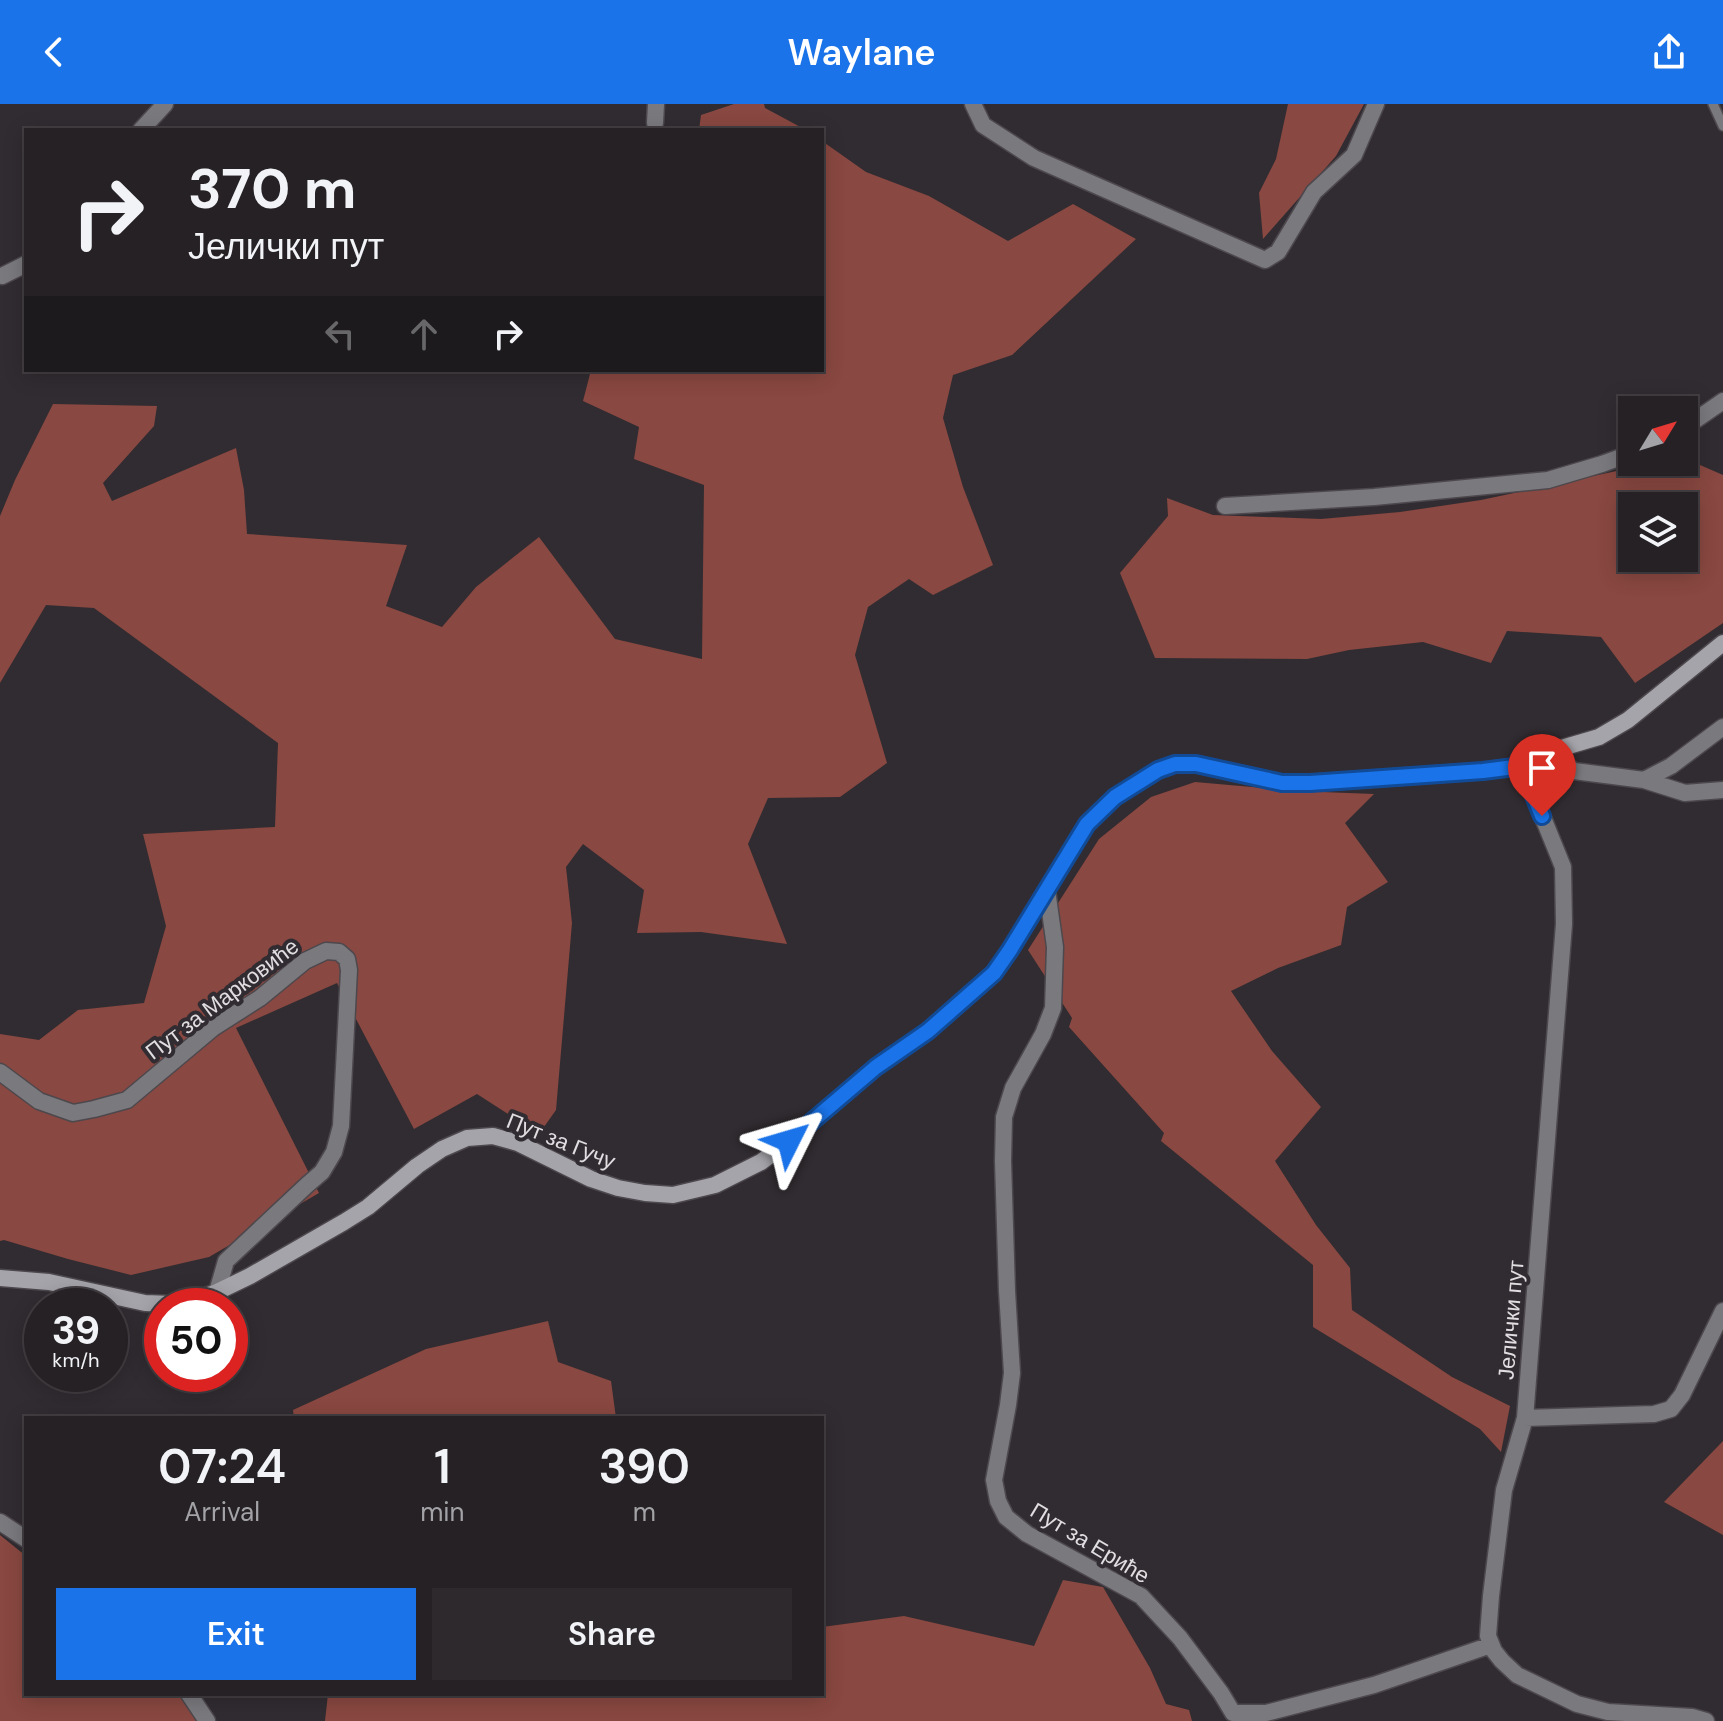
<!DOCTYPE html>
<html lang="en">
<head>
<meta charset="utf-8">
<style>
  body { margin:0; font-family:"DM Sans",sans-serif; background:#2d292d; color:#f1f3f6; height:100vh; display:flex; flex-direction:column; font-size:30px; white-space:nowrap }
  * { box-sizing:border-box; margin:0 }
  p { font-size:26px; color:#a3a3a7 }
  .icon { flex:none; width:44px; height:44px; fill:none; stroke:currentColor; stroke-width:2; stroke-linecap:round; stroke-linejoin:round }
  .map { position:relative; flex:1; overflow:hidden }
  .side { position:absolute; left:24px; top:1312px; width:800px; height:280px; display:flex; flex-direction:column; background:#252125; border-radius:0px; box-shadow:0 4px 20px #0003,0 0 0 2px #423e42 }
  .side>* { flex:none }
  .hud { position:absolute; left:24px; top:24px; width:800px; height:244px; border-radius:0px; box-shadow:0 4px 20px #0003,0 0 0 2px #423e42; background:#252125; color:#f1f3f6; overflow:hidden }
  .needle { width:52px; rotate:52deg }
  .fabs { position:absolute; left:1618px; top:292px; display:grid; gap:16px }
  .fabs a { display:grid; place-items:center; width:80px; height:80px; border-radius:0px; background:#252125; box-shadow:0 4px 20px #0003,0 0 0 2px #423e42; font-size:40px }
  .speed { position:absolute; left:24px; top:1184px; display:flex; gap:16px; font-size:40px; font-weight:700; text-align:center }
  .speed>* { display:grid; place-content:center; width:104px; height:104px; border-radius:50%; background:#252125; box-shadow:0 4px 20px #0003,0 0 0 2px #423e42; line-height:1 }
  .speed small { font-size:20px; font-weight:400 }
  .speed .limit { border:12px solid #d22; background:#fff; color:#111 }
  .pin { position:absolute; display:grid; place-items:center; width:68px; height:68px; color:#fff; margin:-82px -34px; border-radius:50% 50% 50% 0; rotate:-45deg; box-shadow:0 0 8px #0007 }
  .pin .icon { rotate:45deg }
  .me { position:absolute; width:88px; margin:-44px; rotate:50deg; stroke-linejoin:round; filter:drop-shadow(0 0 6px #0008) }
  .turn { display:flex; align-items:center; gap:28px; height:168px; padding:0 32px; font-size:36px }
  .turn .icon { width:104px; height:104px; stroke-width:2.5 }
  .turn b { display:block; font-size:56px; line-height:68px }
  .lanes { display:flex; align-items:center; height:76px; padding:0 32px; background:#0003; justify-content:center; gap:40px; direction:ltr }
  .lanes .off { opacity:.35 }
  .eta { display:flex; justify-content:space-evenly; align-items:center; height:136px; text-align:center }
  .eta b { font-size:48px; font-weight:600; line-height:56px }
  .button { display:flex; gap:16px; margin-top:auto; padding:16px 32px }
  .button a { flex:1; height:92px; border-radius:0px; background:#1a73e8; color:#fff; font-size:32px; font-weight:600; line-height:92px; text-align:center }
  .button a+a { background:#2d292d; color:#f1f3f6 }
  header { display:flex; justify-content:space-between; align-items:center; height:104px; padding:0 32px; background:#1a73e8; color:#fff; font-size:36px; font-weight:600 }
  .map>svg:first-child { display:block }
</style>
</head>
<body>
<header><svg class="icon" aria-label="back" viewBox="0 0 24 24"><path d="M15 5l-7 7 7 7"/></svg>Waylane<svg class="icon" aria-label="share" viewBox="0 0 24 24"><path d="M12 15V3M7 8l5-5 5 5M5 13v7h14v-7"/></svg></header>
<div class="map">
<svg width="1723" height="1617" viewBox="0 0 1723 1617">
  <rect width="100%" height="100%" fill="#312c31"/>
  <path fill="#894841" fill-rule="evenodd" d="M734 0H764L765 4 806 26H699L701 11Z
    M1288 0H1364L1336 52 1263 135 1259 89 1276 55Z
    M822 37 866 68 929 92 1008 137 1073 100 1136 135 1012 251 953 271 943 314 963 383 993 461 933 491 909 475 868 503 855 551 887 659 840 693 768 694 748 740 787 840 701 828 637 829 644 786 583 740 566 763 572 819 556 1006 539 1030 477 990 414 1025 337 879 236 924 319 1089 209 1153 131 1171 68 1155 4 1136 0 1137V930L39 936 78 906 144 899 166 822 143 730 275 723 278 639 94 504 46 501 0 579V412L15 376 53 300 157 302 154 322 103 379 112 397 236 344 244 386 247 430 407 441 386 502 442 523 476 483 539 433 615 535 702 555 704 381 634 355 639 323 583 297 591 266H822Z
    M1684 354 1723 371V519L1635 579 1601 533 1507 527 1491 559 1423 538 1349 546 1307 555 1155 554 1120 469 1168 412 1167 394 1213 411 1321 415 1400 408 1481 396 1659 358H1684ZM1632 402H1684V454H1632Z
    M1195 678 1296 687 1374 690 1345 719 1388 778 1347 803 1341 841 1278 864 1231 887 1272 947 1321 1003 1275 1057 1316 1121 1350 1164 1352 1206 1452 1273 1510 1302 1501 1348 1480 1325 1313 1223V1161L1161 1037 1164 1029 1069 923 1072 914 1028 846 1099 735 1151 693Z
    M548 1217 558 1258 611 1277 616 1314H294L293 1306 426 1245Z
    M1723 1337V1431L1664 1398Z
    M0 1431 26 1452V1590H181L198 1617H0Z
    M1063 1476 1103 1483 1150 1564 1166 1600 1189 1606 1192 1617H325L328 1590H822V1523L904 1512 1034 1542Z"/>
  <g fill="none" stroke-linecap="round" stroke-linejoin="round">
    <g stroke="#4d484d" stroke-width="12">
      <path id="service" d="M1713 0 1723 22"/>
    </g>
    <g stroke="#4d484d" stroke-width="19">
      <path id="minor" d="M973 0 983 21 1034 54 1265 156 1278 148 1314 88 1354 51 1376 0
        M655 19 656 0
        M141 26 165 0
        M2 172 26 160
        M1684 324 1723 297
        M1225 402 1374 393 1548 376 1602 360 1632 349
        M1550 651 1574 667 1644 676 1671 662 1723 623
        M1522 662 1563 763 1564 820 1525 1314 1504 1386 1491 1492 1488 1532 1494 1547 1502 1557 1517 1571 1577 1600 1608 1608 1692 1613 1706 1617
        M1644 676 1685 689 1723 686
        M1047 786 1055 843 1053 904 1043 930 1013 984 1004 1013 1003 1057 1007 1187 1012 1269 1008 1301 994 1376 998 1397 1006 1413 1027 1430 1141 1492 1180 1534 1221 1589 1233 1609H1266L1374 1581 1491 1541
        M0 968 39 997 73 1009 94 1005 127 996 213 924 260 894 305 857 326 847 339 848 347 855 349 866 341 1022 334 1048 322 1068 307 1081 226 1157 217 1188
        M1525 1314 1654 1310 1671 1305 1682 1291 1723 1207
        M0 1418 26 1435
        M189 1590 207 1617"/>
    </g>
    <g stroke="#4d484d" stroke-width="19">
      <path id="secondary" d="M0 1174 49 1178 145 1199 172 1200 194 1196 217 1188 250 1172 344 1118 368 1103 417 1062 442 1045 467 1034 493 1032 518 1039 591 1075 618 1084 645 1089 673 1091 715 1081 761 1058 789 1037 876 963 928 927 994 869 1010 846 1087 720 1115 693 1158 666 1175 660H1196L1282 679H1310L1483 667 1522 662 1539 656 1565 643 1599 633 1628 616 1723 539"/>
    </g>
    <use href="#service" stroke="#7a797d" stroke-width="9"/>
    <use href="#minor" stroke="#7a797d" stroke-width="16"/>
    <use href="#secondary" stroke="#a5a4aa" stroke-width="16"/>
  </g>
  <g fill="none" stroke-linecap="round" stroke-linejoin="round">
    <g stroke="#114b97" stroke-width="20">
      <path id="route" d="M789 1037 876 963 928 927 994 869 1010 846 1087 720 1115 693 1158 666 1175 660H1196L1282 679H1310L1483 667 1522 662 1542 712"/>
    </g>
    <use href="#route" stroke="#1a73e8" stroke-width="14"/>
  </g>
  <g text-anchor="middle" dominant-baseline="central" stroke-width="8" stroke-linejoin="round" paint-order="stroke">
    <g font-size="22" fill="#e1dee1" stroke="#312c31">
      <text transform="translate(222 895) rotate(-37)">Пут за Марковиће</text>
      <text transform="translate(561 1037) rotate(22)">Пут за Гучу</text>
      <text transform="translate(1511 1216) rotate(-85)">Јелички пут</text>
      <text transform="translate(1090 1439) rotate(31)">Пут за Ериће</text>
    </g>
  </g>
</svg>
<div class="fabs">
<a><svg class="needle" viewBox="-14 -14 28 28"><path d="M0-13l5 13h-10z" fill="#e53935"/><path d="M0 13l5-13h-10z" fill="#a3a3a7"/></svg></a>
<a><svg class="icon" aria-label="layers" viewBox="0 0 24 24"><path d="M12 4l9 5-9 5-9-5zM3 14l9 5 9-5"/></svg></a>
</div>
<div class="speed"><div>39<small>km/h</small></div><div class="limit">50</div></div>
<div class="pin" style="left:1542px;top:712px;background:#d93025"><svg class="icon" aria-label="arrive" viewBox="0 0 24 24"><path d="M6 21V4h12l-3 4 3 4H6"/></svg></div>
<svg class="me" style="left:789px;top:1037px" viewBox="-20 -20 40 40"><path d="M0-17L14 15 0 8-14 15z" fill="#1a73e8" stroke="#fff" stroke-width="4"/></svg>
<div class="hud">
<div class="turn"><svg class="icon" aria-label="right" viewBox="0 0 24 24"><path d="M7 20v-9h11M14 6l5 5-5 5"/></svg><div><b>370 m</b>Јелички пут</div></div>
<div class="lanes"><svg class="icon off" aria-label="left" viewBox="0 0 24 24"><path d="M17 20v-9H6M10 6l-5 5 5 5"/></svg><svg class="icon off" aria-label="ahead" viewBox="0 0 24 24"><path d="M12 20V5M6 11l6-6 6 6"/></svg><svg class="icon" aria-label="right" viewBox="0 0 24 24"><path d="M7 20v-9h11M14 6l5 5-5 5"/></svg></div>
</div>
<section class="side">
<div class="eta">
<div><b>07:24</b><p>Arrival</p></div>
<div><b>1</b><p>min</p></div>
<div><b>390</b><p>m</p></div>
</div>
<div class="button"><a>Exit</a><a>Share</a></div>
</section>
</div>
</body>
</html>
